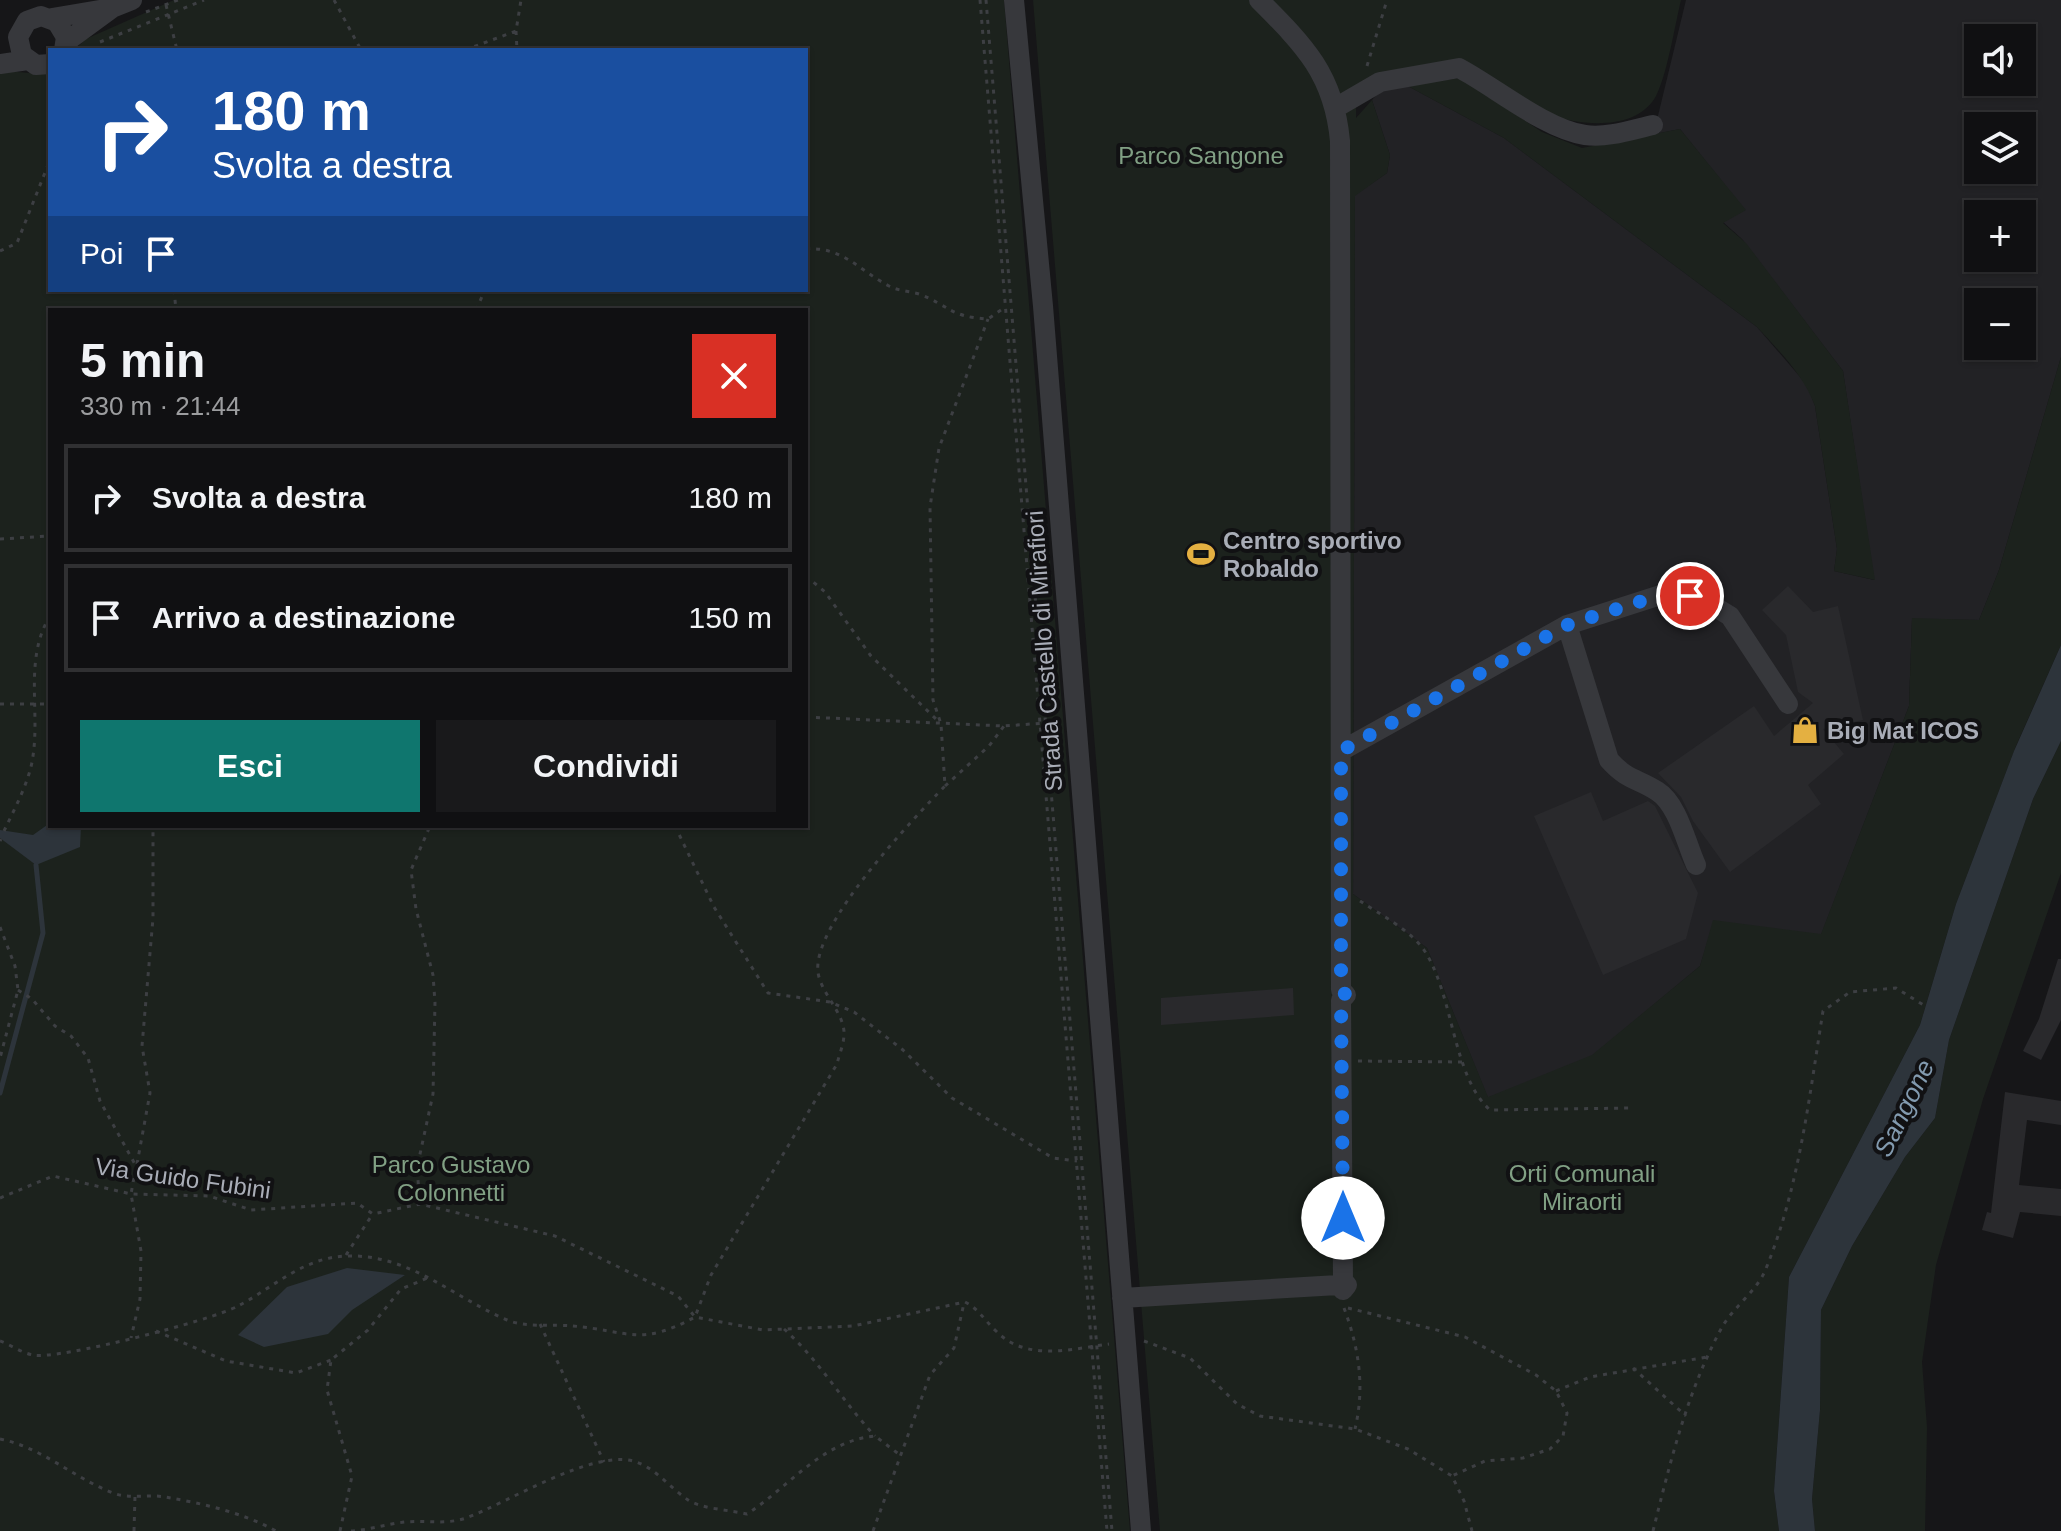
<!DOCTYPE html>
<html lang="it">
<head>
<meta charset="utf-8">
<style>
  body { margin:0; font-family:Arial,sans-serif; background:#19191b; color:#f1f3f6; height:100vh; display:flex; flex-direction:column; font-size:30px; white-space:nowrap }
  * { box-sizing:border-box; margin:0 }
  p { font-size:26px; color:#9c9d9f }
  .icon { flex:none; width:44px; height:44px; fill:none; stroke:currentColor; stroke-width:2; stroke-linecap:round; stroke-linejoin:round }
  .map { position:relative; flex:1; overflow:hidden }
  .drawer { position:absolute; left:48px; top:308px; width:760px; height:520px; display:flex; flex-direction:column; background:#101012; border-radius:0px; box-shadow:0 2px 6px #0004,0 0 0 2px #303032 }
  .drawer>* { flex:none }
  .banner { position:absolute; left:48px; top:48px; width:760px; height:244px; border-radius:0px; box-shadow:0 2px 6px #0004,0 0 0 2px #303032; background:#1a4fa0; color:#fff; overflow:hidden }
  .controls { position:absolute; left:1964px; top:24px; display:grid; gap:16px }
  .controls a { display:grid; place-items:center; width:72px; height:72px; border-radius:0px; background:#101012; box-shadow:0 2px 6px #0004,0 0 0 2px #303032; font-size:40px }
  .pin { position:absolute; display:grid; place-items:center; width:68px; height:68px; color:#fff; margin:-34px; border:4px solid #fff; border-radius:50%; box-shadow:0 2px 8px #0007 }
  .me { position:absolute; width:88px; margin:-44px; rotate:0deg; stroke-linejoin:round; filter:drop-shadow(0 0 6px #0008) }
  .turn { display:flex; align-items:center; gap:28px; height:168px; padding:0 32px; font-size:36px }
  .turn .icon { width:104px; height:104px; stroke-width:2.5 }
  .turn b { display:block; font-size:56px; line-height:68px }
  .then { display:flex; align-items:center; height:76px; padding:0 32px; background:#0003; gap:16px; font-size:30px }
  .round { display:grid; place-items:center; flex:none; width:84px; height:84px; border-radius:0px; background:#19191b }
  .head { display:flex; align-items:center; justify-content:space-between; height:136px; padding:0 32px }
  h1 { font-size:48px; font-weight:600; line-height:60px }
  .cta { display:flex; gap:16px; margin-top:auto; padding:16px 32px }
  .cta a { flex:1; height:92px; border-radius:0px; background:#0f766e; color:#fff; font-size:32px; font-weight:600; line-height:92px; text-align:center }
  .cta a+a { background:#19191b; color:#f1f3f6 }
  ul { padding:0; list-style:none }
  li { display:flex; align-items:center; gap:24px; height:108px; margin:0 16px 12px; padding:0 16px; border:4px solid #303032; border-radius:0px }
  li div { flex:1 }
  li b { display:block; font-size:30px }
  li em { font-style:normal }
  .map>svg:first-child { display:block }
</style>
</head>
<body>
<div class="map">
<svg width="2061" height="1531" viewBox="0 0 2061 1531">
  <rect width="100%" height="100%" fill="#161618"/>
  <path fill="#222225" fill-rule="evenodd" d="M1686 0H2061V357L1999 570 1979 620 1912 619 1909 706 1821 935 1714 921 1700 966 1592 1056 1488 1098 1427 948 1353 894 1355 195 1387 173 1390 155 1372 100 1379 92 1406 85 1504 138 1757 327 1807 385 1815 406 1837 549 1834 571 1874 580 1843 371 1742 239 1723 222 1745 210 1680 129 1660 133 1656 124ZM1978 38H2022V82H1978ZM1978 126H2022V170H1978ZM1978 214H2022V258H1978ZM1978 302H2022V346H1978Z"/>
  <path fill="#1c221d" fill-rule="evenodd" d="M174 0H1004L1130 1531H0V71C18 70 32 76 50 72V290H806V50H74L86 39ZM50 310H806V826H50Z
    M1033 0H1681C1675 25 1667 75 1656 96 1637 131 1582 126 1549 115 1520 105 1492 79 1465 63L1356 96V118L1372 100 1390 155 1387 173 1355 196 1353 894 1427 948 1488 1097 1592 1055 1700 966 1713 920 1821 934 1909 706 1912 618 1979 620 1999 570 2061 357V645L2016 746 1956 904 1920 1025 1789 1277 1774 1491 1779 1531H1160Z
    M1461 78 1542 132 1582 148 1680 129 1746 210 1723 223 1746 243 1843 371 1875 580 1834 571 1837 549 1815 406C1803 374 1780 352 1757 327L1504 138 1406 85Z
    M2061 741V873L1983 1099 1936 1265 1922 1362 1927 1427 1925 1531H1815L1812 1499 1820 1410 1821 1310 1852 1246 1905 1157 1935 1118 1949 1040 2033 799Z"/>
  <path fill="#2d343b" d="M2061 645V741L2033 799 1949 1040 1935 1118 1905 1157 1852 1246 1821 1310 1820 1410 1812 1499 1815 1531H1779L1774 1491 1789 1277 1920 1025 1956 904 2014 751Z
    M50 823 81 826 80 847 36 865 0 838V830L33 835Z
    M347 1268 405 1275 352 1310 328 1334 264 1347 238 1335 287 1287Z"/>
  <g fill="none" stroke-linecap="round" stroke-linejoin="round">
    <path stroke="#2d343b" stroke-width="5" d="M0 1093 43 933 36 865"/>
  </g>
  <path fill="#29292c" d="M1788 586 1813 612 1838 606 1863 720 1823 729 1844 754 1808 785 1821 804 1730 872 1693 821 1681 797 1658 773 1754 706 1774 736 1813 703 1798 692 1786 635 1762 610Z
    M1591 792 1603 821 1648 801 1655 806 1698 893 1686 939 1603 975 1534 816Z
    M2058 959H2061V1020L2041 1060 2023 1051 2039 1019Z
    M1293 988 1294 1015 1161 1025V998Z
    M2005 1092 2061 1101V1125L2027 1120 2019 1185 2061 1189V1216L2020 1212 2013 1238 1982 1230 1987 1212 1991 1213Z"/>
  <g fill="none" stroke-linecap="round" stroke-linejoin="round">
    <path stroke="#3d3f43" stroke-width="3" stroke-dasharray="4 6" stroke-linecap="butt" d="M334 0 361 50
      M980 0 1107 1531
      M986 0 1112 1531
      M166 5 177 50
      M146 12 178 0
      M516 31 517 50
      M100 42 204 0
      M465 50 516 31 521 0
      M1367 66 1387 0
      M806 249C842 246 860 271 889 286 898 291 909 291 919 294 950 306 950 317 988 319L1004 308
      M0 251 17 243 50 160
      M174 290 176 310
      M476 310 485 290
      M0 539 50 536
      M806 576 825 592 871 656 938 721
      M0 704H50
      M806 717 1004 726 1045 723
      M945 786 989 746 1004 726
      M675 826 714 907 768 993 830 1002 854 1012 903 1050 952 1098 1053 1158 1077 1161
      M4 831C15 808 30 780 33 756 40 709 24 658 50 616
      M0 841 1 839
      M1360 901C1381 915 1410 930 1424 950 1454 995 1452 1076 1490 1110L1632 1108
      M0 927 15 966 18 990 0 1058
      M18 990 32 999 55 1026 71 1036 88 1058 100 1101 136 1166 131 1194 141 1251 140 1299 131 1338
      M1358 1061 1464 1062
      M137 1164 150 1093 142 1046 153 918V826
      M0 1198 53 1176 131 1194 209 1196 251 1210 357 1203 373 1214 420 1204 555 1236 678 1296 695 1317 763 1330 853 1326 965 1302C980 1310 984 1320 996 1331 1026 1362 1071 1349 1109 1344
      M420 1204 417 1168 433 1094 435 1002 433 975 416 909 411 870 430 826
      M346 1255 372 1215
      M1344 1308C1359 1348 1365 1387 1355 1429
      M1348 1308 1465 1337 1536 1375 1556 1391 1567 1413 1563 1436 1550 1449 1523 1458 1485 1461 1452 1476
      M540 1324 604 1462
      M784 1329C819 1360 843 1402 875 1436
      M156 1331 226 1361 296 1373 331 1360
      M0 1341C11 1345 22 1353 33 1355 59 1360 213 1320 238 1306 274 1287 304 1257 347 1256 409 1254 453 1297 507 1320 526 1328 553 1324 573 1326 629 1331 640 1347 695 1317L711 1275 837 1064C839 1055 844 1044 844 1034 845 1014 820 992 818 972 812 925 913 819 945 786L941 724 933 700 930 507 939 448 988 319
      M1144 1341 1190 1358 1237 1404 1260 1416 1355 1429 1408 1449 1452 1476 1464 1501 1472 1531
      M1633 1368 1686 1416
      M1556 1391 1590 1377 1707 1357
      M0 1439C44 1448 74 1479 116 1494 131 1499 149 1494 165 1497 201 1503 244 1513 276 1531
      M134 1531 135 1496
      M340 1531 352 1476 327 1390 331 1360 368 1330 401 1289 430 1277
      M351 1531C369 1530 387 1524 405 1522 426 1520 446 1525 466 1518 507 1503 591 1450 633 1461 655 1467 670 1488 688 1500 702 1509 730 1510 747 1514 789 1487 822 1441 875 1436L900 1455
      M873 1531 930 1375 954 1348 964 1303
      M1653 1531C1670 1463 1687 1392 1721 1329 1732 1308 1755 1293 1765 1271 1799 1189 1809 1098 1823 1011L1850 992 1896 988 1925 1006"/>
    <path stroke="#37383c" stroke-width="20" d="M1014 0 1043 306 1141 1531
      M1259 0C1305 46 1334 75 1340 141L1341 990 1346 995 1341 1000 1343 1281 1347 1285 1343 1290 1338 1285 1343 1281
      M52 18 112 8 132 0
      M66 42 111 9
      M0 64 28 60
      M50 64 36 65 22 55 18 37 27 21 41 16 57 22 66 37 64 50
      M1337 107 1380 82 1459 68C1495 87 1545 129 1585 135 1608 138 1631 130 1653 125
      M1567 625 1609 760C1628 781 1637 778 1657 791 1678 804 1686 843 1696 865
      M1341 751 1567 625 1673 591 1707 602 1730 616 1788 704
      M1122 1298 1338 1285"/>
  </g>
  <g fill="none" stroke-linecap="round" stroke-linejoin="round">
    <path stroke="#1a73e8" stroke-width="14" stroke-dasharray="0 25.2" d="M1343 1218 1341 1000 1346 995 1341 990V751L1567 625 1673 591 1690 596"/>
  </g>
  <defs>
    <g id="stadium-bare" transform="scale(2.16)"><path d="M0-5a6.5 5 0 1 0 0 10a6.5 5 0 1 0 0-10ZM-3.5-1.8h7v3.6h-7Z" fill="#e4b041" stroke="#111113" stroke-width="2.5" paint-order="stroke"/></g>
    <g id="shop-bare" transform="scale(2.16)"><path d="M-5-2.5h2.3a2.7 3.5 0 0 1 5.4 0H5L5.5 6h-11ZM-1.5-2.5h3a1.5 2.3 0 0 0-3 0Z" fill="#e4b041" stroke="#111113" stroke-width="2.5" paint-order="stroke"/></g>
  </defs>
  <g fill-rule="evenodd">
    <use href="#stadium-bare" x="1201" y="554"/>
    <use href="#shop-bare" x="1805" y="730"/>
  </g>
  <g text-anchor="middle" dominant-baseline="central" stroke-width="8" stroke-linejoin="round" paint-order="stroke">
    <g font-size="24" fill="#81a084" stroke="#111113">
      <text x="1201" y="155">Parco Sangone</text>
      <text x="451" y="1164">Parco Gustavo<tspan x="451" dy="28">Colonnetti</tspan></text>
      <text x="1582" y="1173">Orti Comunali<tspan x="1582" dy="28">Miraorti</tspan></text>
    </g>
    <g font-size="24" font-weight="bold" fill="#a9adb7" stroke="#111113" text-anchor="start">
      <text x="1223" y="540">Centro sportivo<tspan x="1223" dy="28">Robaldo</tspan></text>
      <text x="1827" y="730">Big Mat ICOS</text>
    </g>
    <g font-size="24" fill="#a9adb7" stroke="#111113">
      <text transform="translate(1044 651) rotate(-94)">Strada Castello di Mirafiori</text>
      <text transform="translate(183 1178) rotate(8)">Via Guido Fubini</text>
    </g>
    <g font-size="26" font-style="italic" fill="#829aaf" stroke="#111113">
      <text transform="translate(1904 1108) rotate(-64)">Sangone</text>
    </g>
  </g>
</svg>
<div class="controls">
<a><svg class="icon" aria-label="sound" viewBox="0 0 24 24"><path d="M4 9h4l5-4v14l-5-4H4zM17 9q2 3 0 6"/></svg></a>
<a><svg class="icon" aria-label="layers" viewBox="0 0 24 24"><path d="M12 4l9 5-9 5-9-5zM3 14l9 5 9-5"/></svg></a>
<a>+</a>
<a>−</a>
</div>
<div class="pin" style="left:1690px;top:596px;background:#d93025"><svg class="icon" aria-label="arrive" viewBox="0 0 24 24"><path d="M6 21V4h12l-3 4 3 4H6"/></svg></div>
<svg class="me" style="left:1343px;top:1218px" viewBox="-20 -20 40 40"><circle r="19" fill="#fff"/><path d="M0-13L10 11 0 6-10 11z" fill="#1a73e8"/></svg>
<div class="banner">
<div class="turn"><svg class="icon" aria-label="right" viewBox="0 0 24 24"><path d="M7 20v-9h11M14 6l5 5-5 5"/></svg><div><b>180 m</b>Svolta a destra</div></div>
<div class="then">Poi<svg class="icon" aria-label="arrive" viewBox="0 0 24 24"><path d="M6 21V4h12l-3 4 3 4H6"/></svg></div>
</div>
<section class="drawer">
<div class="head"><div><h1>5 min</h1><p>330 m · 21:44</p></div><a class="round" style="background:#d93025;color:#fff"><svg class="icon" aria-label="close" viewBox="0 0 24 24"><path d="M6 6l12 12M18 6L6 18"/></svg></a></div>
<ul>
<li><svg class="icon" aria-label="right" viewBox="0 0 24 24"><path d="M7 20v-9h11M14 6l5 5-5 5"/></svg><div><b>Svolta a destra</b></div><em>180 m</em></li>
<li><svg class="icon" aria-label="arrive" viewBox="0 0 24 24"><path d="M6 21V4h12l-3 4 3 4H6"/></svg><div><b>Arrivo a destinazione</b></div><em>150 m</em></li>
</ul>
<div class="cta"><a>Esci</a><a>Condividi</a></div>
</section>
</div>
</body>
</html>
